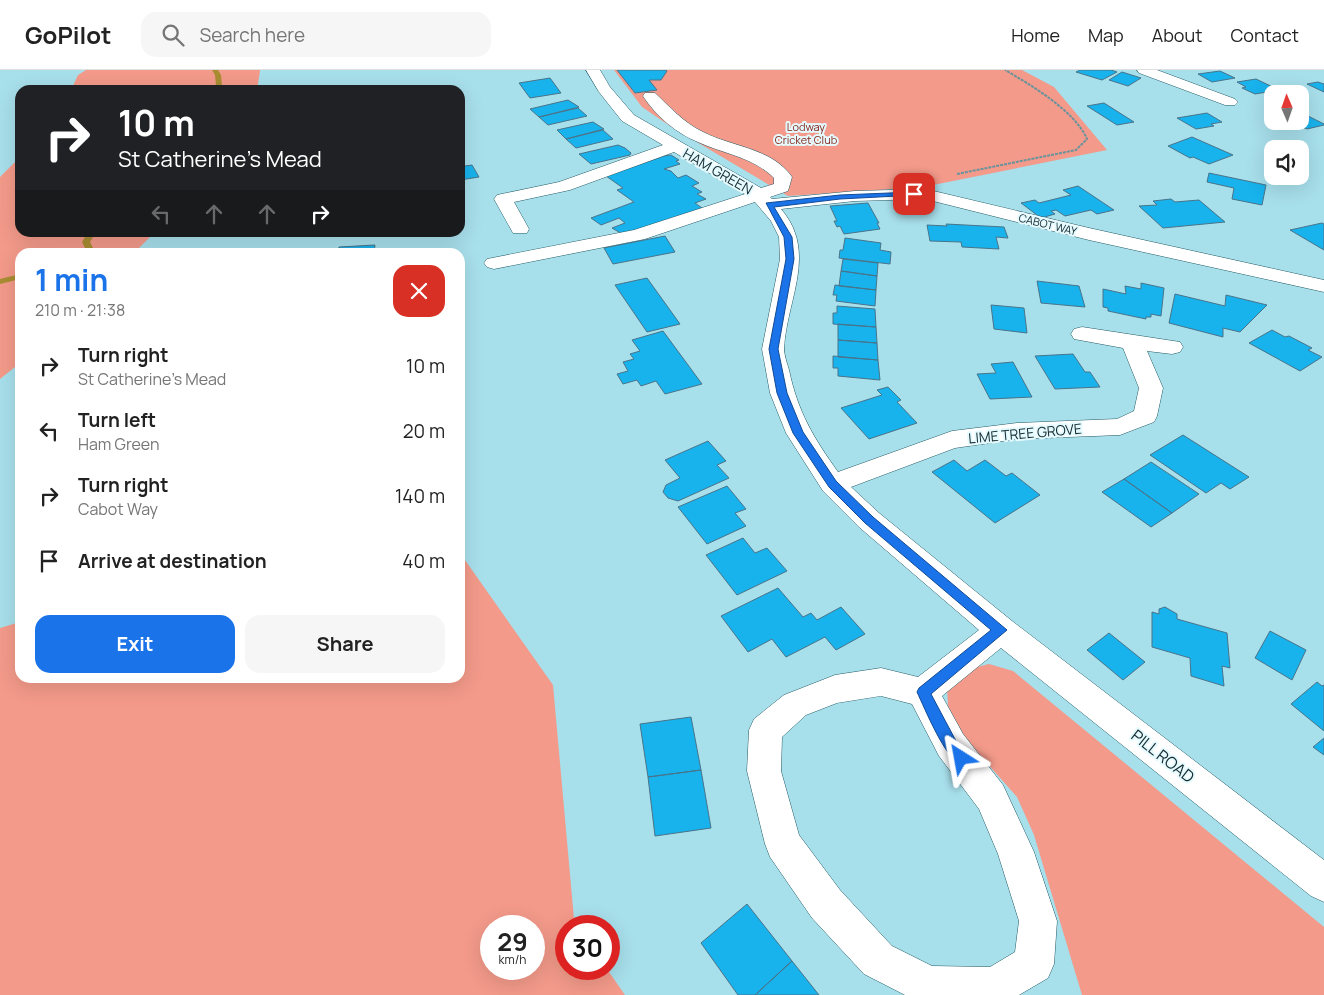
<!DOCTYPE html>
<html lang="en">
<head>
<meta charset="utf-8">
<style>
  body { margin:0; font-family:Manrope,sans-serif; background:#f6f6f6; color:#222; height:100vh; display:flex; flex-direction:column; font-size:19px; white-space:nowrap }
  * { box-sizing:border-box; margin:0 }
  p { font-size:16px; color:#767676 }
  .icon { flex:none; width:28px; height:28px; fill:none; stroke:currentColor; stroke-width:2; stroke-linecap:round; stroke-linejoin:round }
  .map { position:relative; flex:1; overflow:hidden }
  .side { position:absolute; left:15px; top:178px; width:450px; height:435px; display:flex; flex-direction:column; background:#fff; border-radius:15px; box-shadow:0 5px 20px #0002 }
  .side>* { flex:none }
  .hud { position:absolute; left:15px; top:15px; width:450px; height:152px; border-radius:15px; box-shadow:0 5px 20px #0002; background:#202124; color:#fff; overflow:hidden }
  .needle { width:32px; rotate:358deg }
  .fabs { position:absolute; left:1264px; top:15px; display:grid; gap:10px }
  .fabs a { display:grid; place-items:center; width:45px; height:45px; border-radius:10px; background:#fff; box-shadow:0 5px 20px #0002; font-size:25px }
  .speed { position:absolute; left:480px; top:845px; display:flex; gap:10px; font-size:25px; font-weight:700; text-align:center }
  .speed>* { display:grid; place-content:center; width:65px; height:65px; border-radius:50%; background:#fff; box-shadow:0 5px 20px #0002; line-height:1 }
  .speed small { font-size:12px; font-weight:400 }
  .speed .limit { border:8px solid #d22; background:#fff; color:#111 }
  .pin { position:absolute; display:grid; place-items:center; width:42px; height:42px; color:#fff; margin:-21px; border-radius:10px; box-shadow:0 2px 8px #0006 }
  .me { position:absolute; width:55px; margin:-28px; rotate:326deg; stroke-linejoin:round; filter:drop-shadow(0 0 4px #0008) }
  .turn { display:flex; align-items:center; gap:18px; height:105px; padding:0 20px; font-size:22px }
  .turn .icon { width:65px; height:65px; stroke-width:2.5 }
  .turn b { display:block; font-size:35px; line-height:42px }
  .lanes { display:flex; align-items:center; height:48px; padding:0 20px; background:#0003; justify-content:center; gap:25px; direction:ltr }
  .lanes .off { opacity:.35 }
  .round { display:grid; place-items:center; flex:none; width:52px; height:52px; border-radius:15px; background:#f6f6f6 }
  .summary { display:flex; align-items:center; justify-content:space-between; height:85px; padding:0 20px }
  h1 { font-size:30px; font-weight:700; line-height:38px; color:#1a73e8 }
  .primary-button { display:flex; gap:10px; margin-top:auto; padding:10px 20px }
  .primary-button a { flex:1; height:58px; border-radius:15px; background:#1a73e8; color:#fff; font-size:20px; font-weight:700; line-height:58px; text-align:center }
  .primary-button a+a { background:#f6f6f6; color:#222 }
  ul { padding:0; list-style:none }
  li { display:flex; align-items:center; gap:15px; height:65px; padding:0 20px }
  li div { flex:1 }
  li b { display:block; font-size:19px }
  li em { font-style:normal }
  header { display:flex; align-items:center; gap:30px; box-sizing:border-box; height:70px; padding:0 25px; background:#fff; border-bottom:1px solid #e0e0e0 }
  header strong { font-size:24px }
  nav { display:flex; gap:28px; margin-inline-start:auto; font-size:18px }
  .search { width:350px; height:45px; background:#f6f6f6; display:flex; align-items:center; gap:12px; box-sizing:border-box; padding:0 18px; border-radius:15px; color:#767676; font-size:19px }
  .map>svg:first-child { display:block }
</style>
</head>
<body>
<header>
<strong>GoPilot</strong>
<div class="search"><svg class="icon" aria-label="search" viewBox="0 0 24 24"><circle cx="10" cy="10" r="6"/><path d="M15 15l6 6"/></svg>Search here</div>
<nav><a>Home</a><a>Map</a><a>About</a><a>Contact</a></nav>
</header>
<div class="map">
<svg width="1324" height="925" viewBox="0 0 1324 925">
  <rect width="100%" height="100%" fill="#a7dfeb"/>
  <path fill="#f39a8a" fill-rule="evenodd" d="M86 0H260V1L257 20H71L78 5Z
    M614 0H1022L1054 17 1107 80 923 117 788 126 673 58 642 37Z
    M20 87V162L154 163 135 182H20V293L0 309V107Z
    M460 483 553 615 574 849 579 856H566V899H607L625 925H0V558L20 552V608H460ZM534 856V899H491V856Z
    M989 594 1013 601 1324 857V925H1082L1034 765 1017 727 962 665 948 636 947 618 977 597Z"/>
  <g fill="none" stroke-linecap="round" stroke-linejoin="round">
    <path fill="#aa8d32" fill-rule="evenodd" d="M212 0H218L221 5 222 16 219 20H213L216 16 215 5Z
      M88 162H96L90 172 93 178 89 182H81L85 178 82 172Z
      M20 204V209L0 214V209Z"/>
  </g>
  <path fill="#18b2ec" stroke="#49748a" d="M617 0H665L667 1 661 10H649L657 20 635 23Z
    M1080 0H1111L1117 2 1102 10 1076 2Z
    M1220 1 1235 8 1212 12 1198 4Z
    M1122 2 1141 8 1128 16 1109 10Z
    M550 8 561 23 530 28 519 13Z
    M1256 9 1279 20 1255 24 1242 18 1246 17 1237 12Z
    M1318 12 1324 14V22L1307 14Z
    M568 30 579 37 539 47 530 39Z
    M1104 33 1134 52 1117 55 1087 36Z
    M578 38 587 46 548 55 539 47Z
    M1300 42 1324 54V55L1307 59 1288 51H1300Z
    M1207 43 1222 52 1211 54 1214 56 1196 59 1177 48Z
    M593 52 604 59 566 69 557 60Z
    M603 60 613 69 576 78 566 69Z
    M1192 67 1233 85 1209 94 1193 87 1190 88 1168 76Z
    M618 75 625 78 631 83 630 85 591 94 579 84Z
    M671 85 679 90 676 91 680 94 664 99 671 101 678 108 686 105 699 113 692 116 702 122 697 124 706 129 695 133 702 138 624 165 612 158 625 153 619 148 601 155 591 148 634 132 617 120 623 118 606 106 664 86Z
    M460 90 465 96 472 95 479 107 460 110Z
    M1209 103 1266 115 1262 135 1232 129 1234 118 1207 112Z
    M1078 116 1114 140 1097 144 1091 140 1065 146 1056 140 1051 141 1055 144 1041 148 1021 133 1035 130 1039 133 1071 125 1063 120Z
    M1171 129 1175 132 1199 130 1225 152 1163 158 1139 136 1157 135 1153 131Z
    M868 133 879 153H877L880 159 844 164 840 156 837 157 834 151H837L830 136Z
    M1322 153 1324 154V180L1290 160Z
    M946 154 1004 157 1008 168 996 167 999 179 962 177 961 172 930 171 927 155 947 156Z
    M665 166 675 182 613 194 604 178Z
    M845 168 881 173 880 180 891 182 890 194 839 188 840 180H843Z
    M375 175 374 182H338L339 177Z
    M843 189 878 193 877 206 841 201Z
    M841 201 877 206 876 220 839 216Z
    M647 208 680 254 647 262 615 215Z
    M1037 211 1079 216 1085 237 1041 233Z
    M1141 213 1164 218 1161 246 1151 244V247H1146V249L1108 241V238L1103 237V219L1126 224 1125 216 1141 219Z
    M835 215 876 220 875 236 836 231 837 225H833Z
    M1175 224 1225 236 1226 225 1267 235 1240 262 1223 258V267L1169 253Z
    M991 235 1024 238 1027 263 994 259Z
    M837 236 875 239 876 257 833 254V243H837Z
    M838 254 876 257 877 273 838 270Z
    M1272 260 1285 267 1289 266 1312 278 1308 280 1322 287 1300 301 1249 273Z
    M663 261 702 314 665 324 656 311 641 316 637 310 623 314 617 304 628 301 623 292 634 289 630 284 640 281 632 270Z
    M838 270 877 273 878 290 838 287Z
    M1073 284 1085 302H1090L1100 317 1055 319 1035 286Z
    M833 286 878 290 880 310 838 306V298H833Z
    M1013 292 1032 327 990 329 977 304 996 303 991 294Z
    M888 317 901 330 897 332 917 353 869 369 841 338 882 325 877 320Z
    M1183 365 1249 407 1230 419 1221 413 1206 423 1150 385Z
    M708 371 726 391 717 395 729 408 678 431 668 428 663 422 666 415 680 408 665 390Z
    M954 390 967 401 985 390 1006 406 1012 403 1040 425 995 453 932 402Z
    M1151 392 1199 424 1172 443 1124 409Z
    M1124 409 1172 443 1151 457 1102 422Z
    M727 416 746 439 735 443 746 456 707 474 678 437Z
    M743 468 755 483 767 478 787 501 737 525 706 485Z
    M778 518 803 547 811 543 817 550 841 537 865 564 836 580 825 567 786 587 772 569 748 582 721 546Z
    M1165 537 1177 544V549L1227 563 1230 598 1222 596 1224 616 1191 606 1190 588 1152 577V542L1159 544V539Z
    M1270 561 1306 580 1292 610 1255 588Z
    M1109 563 1145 592 1123 610 1087 580Z
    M1317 612 1322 616 1324 615V661L1291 634Z
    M691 647 701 700 648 707 640 654Z
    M1324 668V685L1313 677Z
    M701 700 711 758 655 766 648 707Z
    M747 834 792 891 755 925H738L701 873Z
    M792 891 819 925H755Z"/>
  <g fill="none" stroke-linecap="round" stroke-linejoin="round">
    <g stroke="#255b65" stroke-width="1">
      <path id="minor" d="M586 0H600L610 17 634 45 761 118 774 114V108C753 87 724 84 698 72 677 64 655 45 643 26L645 23H655C670 37 684 53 703 62 732 77 772 78 792 107L788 121 770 127 772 129 855 121 925 119 1089 158 1324 210V222L1089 170 925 129 855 131 781 139C818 182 787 229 784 278 784 285 787 293 789 300 798 342 813 367 838 402L952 361 1017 353 1117 349 1134 341 1139 318 1123 278 1074 269 1071 264 1074 259 1082 257 1180 272 1183 277 1180 282 1172 284 1147 281 1163 318 1157 346 1154 352 1120 365 1017 369 955 378 851 417 879 443 1012 551 1324 790V832L1311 826 1001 578 942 626 963 664 1003 715 1034 782 1057 851 1054 894 1048 908 1019 925H905L864 904 812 848 770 787 765 774 747 701 749 660 754 649 784 625 835 605 881 598 918 607 979 560 859 457 823 421 786 363 770 323 762 279 780 189 779 167 771 151 755 132 645 169 494 199 487 197 484 193 487 189 634 160 745 124 674 82 570 120 514 132 529 159 527 163H513L494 129 497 125 559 112 663 75 622 51 599 22ZM881 626 912 634 939 686 979 739 998 784 1019 851 1015 882 990 897 932 896 892 876 840 820 799 765 781 701 782 667 806 645 837 633Z
        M1137 0H1157L1235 29 1238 32 1235 35H1225L1139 3Z"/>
    </g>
    <path stroke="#69939c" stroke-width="2" stroke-dasharray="3 1" stroke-linecap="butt" d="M957 104 1076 80 1087 69C1075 41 1031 15 1005 0"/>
    <use href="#minor" fill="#fff" fill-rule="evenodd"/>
  </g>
  <path fill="#1a73e8" stroke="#114b97" d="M914 122 918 124 917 125 840 129 774 137 792 167 794 189 778 279 787 323 803 362 836 411 873 447 1007 560 931 624 956 671 968 688 966 693 961 695C945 688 925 639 917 622L919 618 991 560 865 453 829 417 793 363 777 323 769 279 786 189 784 167 766 133 840 125Z"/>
  <g text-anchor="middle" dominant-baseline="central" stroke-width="4" stroke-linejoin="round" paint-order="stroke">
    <g font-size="11" fill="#821f11" stroke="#e4fafe">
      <text x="806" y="56">Lodway<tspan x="806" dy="13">Cricket Club</tspan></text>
    </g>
    <g font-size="11" fill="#13292d" stroke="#e4fafe">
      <text transform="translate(1048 154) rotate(14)">CABOT WAY</text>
    </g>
    <g font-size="14" fill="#13292d" stroke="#e4fafe">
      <text transform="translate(718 101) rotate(30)">HAM GREEN</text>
      <text transform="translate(1025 363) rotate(-5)">LIME TREE GROVE</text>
    </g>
    <g font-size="16" fill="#13292d" stroke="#e4fafe">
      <text transform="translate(1163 686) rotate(38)">PILL ROAD</text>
    </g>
  </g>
</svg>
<div class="fabs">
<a><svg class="needle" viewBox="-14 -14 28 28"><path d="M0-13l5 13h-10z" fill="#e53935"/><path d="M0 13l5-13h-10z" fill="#767676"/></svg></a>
<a><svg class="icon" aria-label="sound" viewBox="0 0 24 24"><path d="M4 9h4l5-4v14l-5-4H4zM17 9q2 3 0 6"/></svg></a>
</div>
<div class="speed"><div>29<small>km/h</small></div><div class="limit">30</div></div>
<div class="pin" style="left:914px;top:124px;background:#d93025"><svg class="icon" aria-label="arrive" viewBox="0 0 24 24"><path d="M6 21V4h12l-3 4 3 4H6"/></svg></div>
<svg class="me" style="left:961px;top:688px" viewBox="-20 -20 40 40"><path d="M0-17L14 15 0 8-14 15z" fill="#1a73e8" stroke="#fff" stroke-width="4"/></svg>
<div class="hud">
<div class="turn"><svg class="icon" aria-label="right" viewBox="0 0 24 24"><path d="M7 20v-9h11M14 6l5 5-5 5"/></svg><div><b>10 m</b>St Catherine's Mead</div></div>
<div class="lanes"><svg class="icon off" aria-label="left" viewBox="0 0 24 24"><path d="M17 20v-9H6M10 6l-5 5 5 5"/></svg><svg class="icon off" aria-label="ahead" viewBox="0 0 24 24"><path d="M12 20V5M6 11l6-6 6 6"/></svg><svg class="icon off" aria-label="ahead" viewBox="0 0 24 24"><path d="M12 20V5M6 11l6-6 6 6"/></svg><svg class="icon" aria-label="right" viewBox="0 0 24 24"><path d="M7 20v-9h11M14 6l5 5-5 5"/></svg></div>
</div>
<section class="side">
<div class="summary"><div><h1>1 min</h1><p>210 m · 21:38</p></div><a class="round" style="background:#d93025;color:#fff"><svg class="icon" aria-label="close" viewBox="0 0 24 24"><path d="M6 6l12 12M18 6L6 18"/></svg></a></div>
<ul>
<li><svg class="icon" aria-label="right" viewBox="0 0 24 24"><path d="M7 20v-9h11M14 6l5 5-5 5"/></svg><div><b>Turn right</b><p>St Catherine's Mead</p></div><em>10 m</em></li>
<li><svg class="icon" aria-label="left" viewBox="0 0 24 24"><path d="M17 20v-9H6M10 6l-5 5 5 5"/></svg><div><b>Turn left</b><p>Ham Green</p></div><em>20 m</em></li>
<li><svg class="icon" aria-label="right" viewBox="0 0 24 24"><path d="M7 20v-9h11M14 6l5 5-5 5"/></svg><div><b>Turn right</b><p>Cabot Way</p></div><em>140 m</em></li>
<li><svg class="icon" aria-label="arrive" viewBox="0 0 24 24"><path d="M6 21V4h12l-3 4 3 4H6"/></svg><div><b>Arrive at destination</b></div><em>40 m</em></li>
</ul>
<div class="primary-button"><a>Exit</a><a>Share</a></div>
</section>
</div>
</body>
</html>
